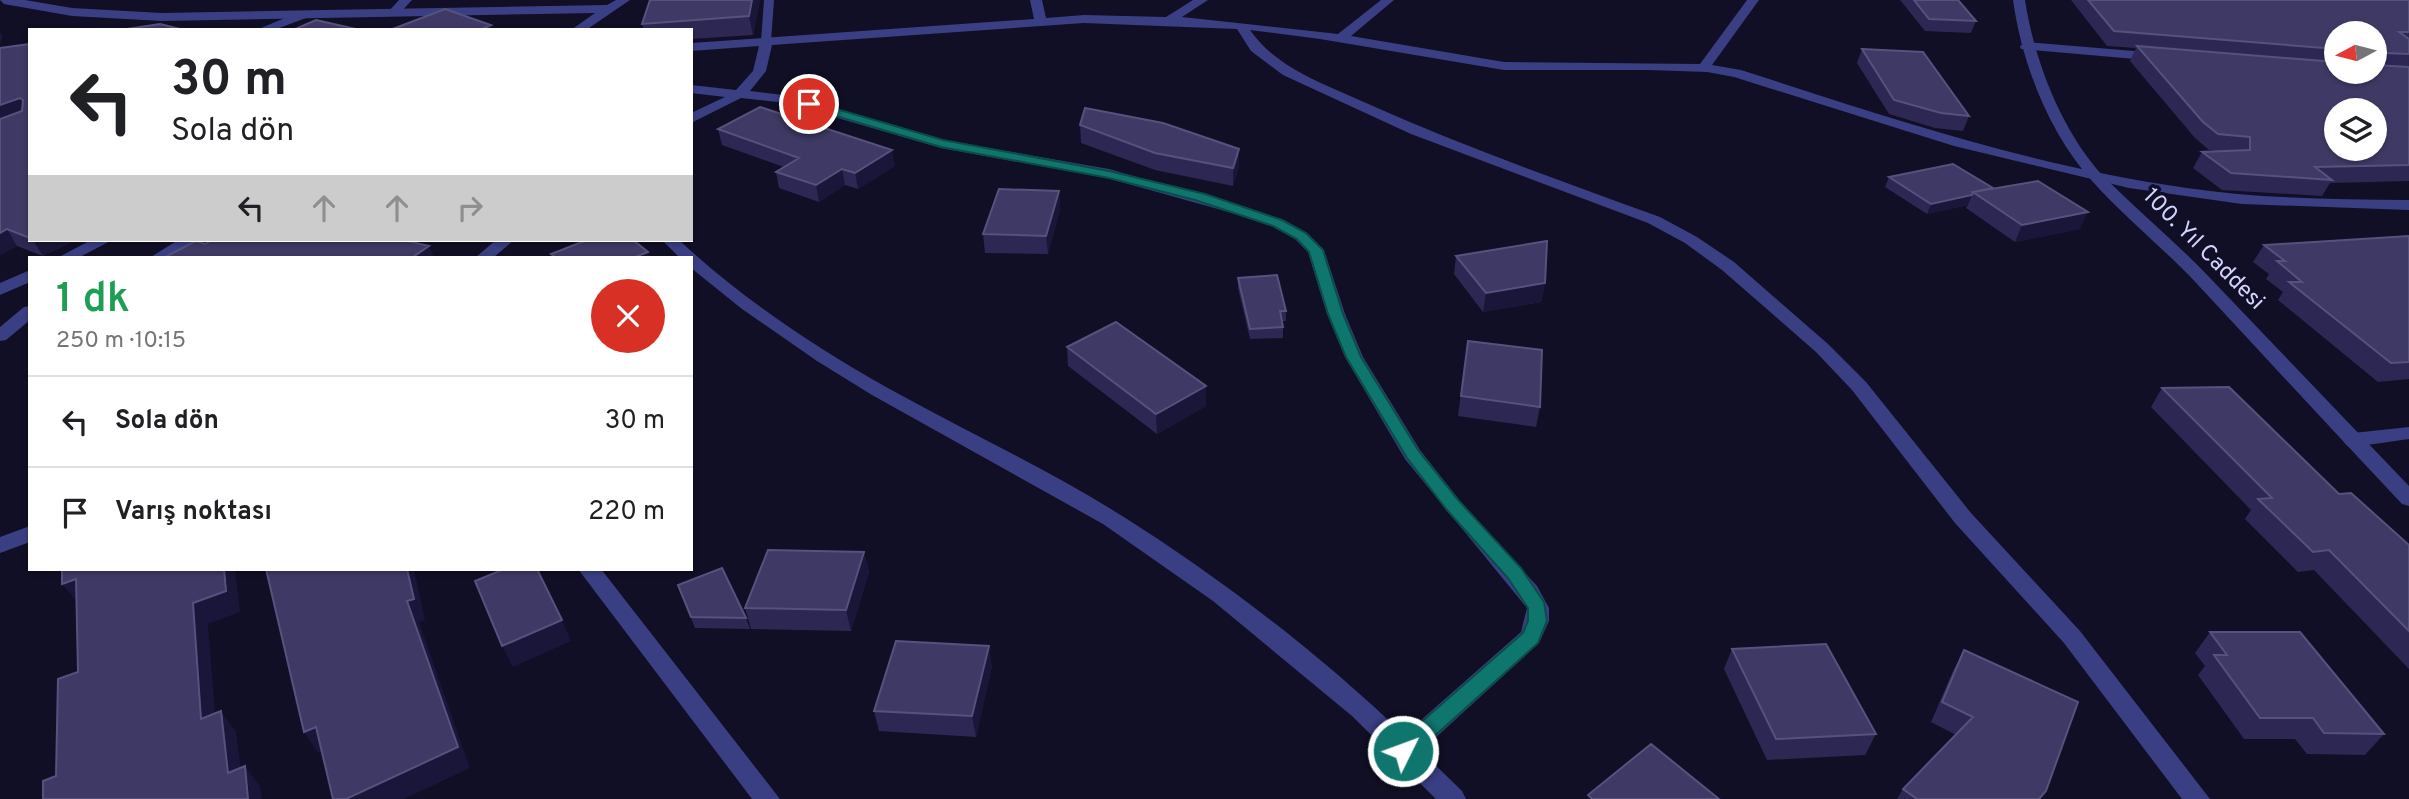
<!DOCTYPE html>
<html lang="tr">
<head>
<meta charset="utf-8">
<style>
  body { margin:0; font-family:Overpass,sans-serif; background:#f6f6f6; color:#202124; height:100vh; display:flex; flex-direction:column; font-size:26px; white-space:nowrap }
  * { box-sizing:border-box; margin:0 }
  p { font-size:23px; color:#757577 }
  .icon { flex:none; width:38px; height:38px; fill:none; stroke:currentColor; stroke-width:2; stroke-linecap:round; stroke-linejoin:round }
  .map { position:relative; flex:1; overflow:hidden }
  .side { position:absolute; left:28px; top:256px; width:665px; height:315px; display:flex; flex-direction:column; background:#fff; border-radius:0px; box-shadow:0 2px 5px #0004 }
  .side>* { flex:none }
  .banner { position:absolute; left:28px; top:28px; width:665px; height:214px; border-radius:0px; box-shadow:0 2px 5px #0004; background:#fff; color:#202124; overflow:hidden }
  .needle { width:46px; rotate:263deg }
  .controls { position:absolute; left:2324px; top:21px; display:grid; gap:14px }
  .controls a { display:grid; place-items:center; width:63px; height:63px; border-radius:50%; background:#fff; box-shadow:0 2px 5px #0004; font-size:35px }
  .pin { position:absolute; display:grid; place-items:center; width:60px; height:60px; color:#fff; margin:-30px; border:4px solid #fff; border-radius:50%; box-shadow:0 2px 7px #0007 }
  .me { position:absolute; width:77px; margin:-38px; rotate:48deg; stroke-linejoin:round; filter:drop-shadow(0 0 5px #0008) }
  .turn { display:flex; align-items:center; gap:24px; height:147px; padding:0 28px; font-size:32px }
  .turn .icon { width:91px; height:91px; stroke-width:2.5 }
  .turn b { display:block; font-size:49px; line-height:60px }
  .lanes { display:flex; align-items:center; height:66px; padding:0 28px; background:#0003; justify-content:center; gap:35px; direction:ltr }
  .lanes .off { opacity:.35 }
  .round { display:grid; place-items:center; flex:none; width:74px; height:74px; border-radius:37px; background:#f6f6f6 }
  .overview { display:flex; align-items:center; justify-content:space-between; height:119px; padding:0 28px }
  h1 { font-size:42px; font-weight:600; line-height:52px; color:#1e9e55 }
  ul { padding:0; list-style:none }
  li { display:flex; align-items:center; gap:21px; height:91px; padding:0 28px; border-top:2px solid #e0e0e0 }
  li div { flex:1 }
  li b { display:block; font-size:26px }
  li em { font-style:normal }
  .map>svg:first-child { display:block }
</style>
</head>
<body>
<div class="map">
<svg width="2409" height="799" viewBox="0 0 2409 799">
  <rect width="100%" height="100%" fill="#100f25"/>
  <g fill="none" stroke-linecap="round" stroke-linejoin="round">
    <path fill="#3a3f84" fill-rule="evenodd" d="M764 0H774L771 41 766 44 761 41Z"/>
    <path fill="#3a3f84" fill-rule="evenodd" d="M399 0H412L399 14H391L389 11Z
      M1030 0H1042L1046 18 1084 15 1166 17 1193 0H1208L1182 17 1338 34 1381 0H1394L1351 36 1504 62 1700 64 1747 0H1759L1712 65 1741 70C1887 117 2034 167 2187 188 2260 199 2335 199 2409 200V210L2242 204 2129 188 1954 146 1734 77 1707 72 1649 70H1504L1320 39 1250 30C1277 69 1325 84 1366 103 1462 146 1561 181 1660 217L1697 237 1734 262 1828 344 1866 382 1971 513 2080 631 2210 799H2182L2064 643 1955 523 1852 390 1816 352 1722 270 1685 243 1648 223 1411 134 1283 75 1251 51 1237 29 1084 23 772 45 766 71 750 91 792 96 943 140 1109 169 1284 220 1307 233 1324 250 1345 314 1363 357 1420 450 1460 501 1537 586 1549 608V621L1539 643 1421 751 1462 791 1466 799H1436L1352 716 1213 601 1103 524 872 395 817 361 742 309 691 268V257H679L662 240H679C740 297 813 346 886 387 963 430 1044 467 1119 514 1218 576 1320 654 1404 735L1521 632 1527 608 1405 459 1345 357 1327 314 1308 252 1295 239 1272 226 1243 216 1107 178 941 148 786 103 741 98 691 123V113L725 97 691 93V85L736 90 753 71 759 46 691 51V43L1034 19Z
      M302 11 306 12V18L274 30H256Z
      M2026 42 2158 53 2165 57 2158 61 2021 49 2020 46Z
      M496 240H514L494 257H476Z
      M2409 427V439L2353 447 2346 445 2343 440 2346 435 2353 433Z
      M30 526V542L0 553V537Z
      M578 569H601L780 799H752Z"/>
    <path fill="#3a3f84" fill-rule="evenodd" d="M0 0H25L72 8 162 13 607 5 616 0H630L586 30H571L595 13 162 21 72 16 4 4Z
      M2013 0H2025C2034 60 2062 132 2104 177 2139 212 2177 243 2211 279 2277 348 2343 417 2409 486V506L2402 504C2334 432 2267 359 2199 286 2166 250 2126 219 2093 182 2049 134 2022 64 2013 0Z
      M91 240H112L80 257H59Z
      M178 240H198L171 257H151Z
      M30 270V282L0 295V283Z
      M30 306V320L6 340 0 341V327L24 307Z"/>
  </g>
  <path fill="#2c2853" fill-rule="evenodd" d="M760 0 753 35 691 39V30H644L642 24Z
    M1900 0H1958L1976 21 1971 33 1925 31Z
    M2071 0H2409V181L2330 183 2322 196 2222 190 2193 168 2202 152 2221 151 2209 150 2195 138 2130 61 2136 48 2107 46ZM2336 33H2375V72H2336Z
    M30 44V240H76L43 256 17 246 0 255V48Z
    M1862 49 1969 116 1963 131 1935 128 1889 114 1857 63Z
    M1080 125 1239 166 1233 186 1155 170 1081 143Z
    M718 129 895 166 858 189 845 185 819 202 779 188 776 172 784 167 722 145Z
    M1889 177 1993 188 2080 229 2015 242 1966 208 1968 205 1927 214 1885 187Z
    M1059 191 1060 209 1048 254 985 253 983 234Z
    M2409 236V379L2378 382 2278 300 2283 292 2266 279 2269 274 2253 262 2264 245Z
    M1456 256 1545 283 1541 302 1483 312 1454 274Z
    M1238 278 1286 311V321H1282L1283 327V338L1250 339 1238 288Z
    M1468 341 1540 407 1536 427 1458 416Z
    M1067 347 1206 406 1157 434 1068 366Z
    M2162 388 2339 494 2409 545V669L2314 570 2298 572 2245 519 2251 510 2151 407Z
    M864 552 869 572 851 631 751 629 745 608Z
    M678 585 746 618 750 629 695 628Z
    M2210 632 2384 734 2365 755 2307 754 2295 739H2244L2198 675 2205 666 2195 653Z
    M1732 649 1876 734 1865 755 1767 760 1724 669Z
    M1964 650 2041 799H1897L1903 789 1956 735 1931 722 1953 671Z
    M992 666 976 737 879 731 874 711Z"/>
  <path fill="#191639" d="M752 0H760L753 35 749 16Z
    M491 25 493 30H480Z
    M0 32 3 37 0 45Z
    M20 98 29 113 0 124V105Z
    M1239 149V166L1233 186V168Z
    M892 150 895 166 858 189 855 173Z
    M842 169 845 185 819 202 816 185Z
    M1059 191 1060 209 1048 254 1046 236Z
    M1972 195 1968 205 1927 214 1931 204Z
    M2088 212 2080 229 2015 242 2022 225Z
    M7 229 17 246 0 255V233Z
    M33 240H76L43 256Z
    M429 246 434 257H413Z
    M648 252 650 257H635Z
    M1545 283 1541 302 1483 312 1486 293Z
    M1206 386V406L1157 434 1156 414Z
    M864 552 869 572 851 631 846 610Z
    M224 569H235L240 612 208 624 217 739 201 719 193 603Z
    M407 569H414L425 620 419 622 470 768 404 799H346L407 601Z
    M76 579 79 604 62 584Z
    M562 620 571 641 513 667 502 646Z
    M989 646 992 666 976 737 972 716Z
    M221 711 236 732 244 793 228 773Z
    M316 727 330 748 318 753 304 732Z
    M245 766 260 787 262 799H248Z"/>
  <path fill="#3e3a65" stroke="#55527e" stroke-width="2" fill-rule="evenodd" d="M650 0H752L749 16 642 24Z
    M1914 0H1958L1976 21 1929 19Z
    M2088 0H2409V32H2399L2409 39V54L2384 53H2375V33H2336V49L2114 31Z
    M445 9 491 25 480 30H390Z
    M316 20 360 30H293Z
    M160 24 184 30H120Z
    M30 44V238L7 229 0 233V119L22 111 23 100 20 98 0 105V48Z
    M2137 46 2336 62V72H2375V65L2409 67V165L2315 167 2332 180 2231 173 2202 152 2250 150V137L2218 134 2203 122ZM2336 110H2375V149H2336Z
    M1862 49 1923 52 1969 116 1941 113 1894 100Z
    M760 107 892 150 855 173 842 169 816 185 776 172 799 158 718 129Z
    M1085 108 1163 123 1239 149 1233 168 1155 153 1080 125Z
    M1953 164 1993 188 1973 192 1972 195 1931 204 1889 177Z
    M2038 181 2088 212 2022 225 1973 192Z
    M999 189 1059 191 1046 236 983 234Z
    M2409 236V362L2391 363 2289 282H2302L2277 261H2285L2264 245Z
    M212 240H403L429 246 413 257H165L196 241 205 244Z
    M587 240H633L648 252 635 257H555L551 254Z
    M1547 241 1545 283 1486 293 1456 256Z
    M1277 275 1286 311H1280L1283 327 1250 329 1238 278Z
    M1116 322 1206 386 1156 414 1067 347Z
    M1468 341 1542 350 1540 407 1461 396Z
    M2229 387 2339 494 2351 493 2409 545V631L2329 550 2313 552 2258 499 2272 498 2162 388Z
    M768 550 864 552 846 610 745 608Z
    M722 568 746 618 691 617 678 585Z
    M62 569H224L226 591 193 603 201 719 221 711 228 773 245 766 248 799H43V781L56 776 58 679 78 672 76 579 62 584Z
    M266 569H407L414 599 407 601 458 747 346 799H333L316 727 304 732Z
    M504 569H537L562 620 502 646 475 581Z
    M2210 632H2300L2384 734 2324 733 2313 718H2260L2214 655H2227Z
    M896 641 989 646 972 716 874 711Z
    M1826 644 1876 734 1776 739 1732 649Z
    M1964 650 2078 702 2046 791 2039 799H1917L1903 789 1973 717 1942 702Z
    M1651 744 1719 799H1592L1588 795Z"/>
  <path fill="#0f766e" stroke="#0a4d48" stroke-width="2" d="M809 101 943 140 1109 171 1205 194 1282 220 1306 233 1323 250 1343 314 1361 357 1418 450 1459 501 1521 568 1544 602 1547 621 1538 643 1410 758 1403 760 1395 758 1392 751 1395 745 1523 633 1528 621V608L1508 578 1447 510 1407 458 1346 357 1328 314 1309 252 1297 239 1273 226 1195 200 1109 178 941 147 805 107 803 104Z"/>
  <g text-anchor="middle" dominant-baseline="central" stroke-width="7" stroke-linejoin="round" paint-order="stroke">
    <g font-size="23" fill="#d3d3ff" stroke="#100f25">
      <text transform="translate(2203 250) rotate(45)">100. Yıl Caddesi</text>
    </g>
  </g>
</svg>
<div class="controls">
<a><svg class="needle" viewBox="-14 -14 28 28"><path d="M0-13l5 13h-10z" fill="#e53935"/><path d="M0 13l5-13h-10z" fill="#757577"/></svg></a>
<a><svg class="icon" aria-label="layers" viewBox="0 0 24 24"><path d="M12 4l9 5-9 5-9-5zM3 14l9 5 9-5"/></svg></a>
</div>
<div class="pin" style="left:809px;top:104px;background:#d93025"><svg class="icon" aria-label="arrive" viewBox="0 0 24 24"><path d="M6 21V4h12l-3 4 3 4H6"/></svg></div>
<svg class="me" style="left:1403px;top:751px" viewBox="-20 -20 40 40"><circle r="17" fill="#0f766e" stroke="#fff" stroke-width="3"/><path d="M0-11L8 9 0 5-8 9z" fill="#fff"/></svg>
<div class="banner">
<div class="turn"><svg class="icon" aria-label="left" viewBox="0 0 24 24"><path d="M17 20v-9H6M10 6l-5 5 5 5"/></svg><div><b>30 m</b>Sola dön</div></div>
<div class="lanes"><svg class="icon" aria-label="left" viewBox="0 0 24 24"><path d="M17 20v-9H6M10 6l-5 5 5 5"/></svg><svg class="icon off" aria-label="ahead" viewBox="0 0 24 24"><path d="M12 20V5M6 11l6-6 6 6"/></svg><svg class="icon off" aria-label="ahead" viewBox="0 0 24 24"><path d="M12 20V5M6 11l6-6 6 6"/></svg><svg class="icon off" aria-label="right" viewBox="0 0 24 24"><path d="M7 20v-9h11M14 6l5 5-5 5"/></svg></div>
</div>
<section class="side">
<div class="overview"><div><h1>1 dk</h1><p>250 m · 10:15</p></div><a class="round" style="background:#d93025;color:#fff"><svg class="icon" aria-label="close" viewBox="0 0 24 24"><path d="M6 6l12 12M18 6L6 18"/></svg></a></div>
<ul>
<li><svg class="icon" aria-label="left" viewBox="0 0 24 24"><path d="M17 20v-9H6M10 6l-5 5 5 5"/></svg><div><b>Sola dön</b></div><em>30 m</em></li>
<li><svg class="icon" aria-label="arrive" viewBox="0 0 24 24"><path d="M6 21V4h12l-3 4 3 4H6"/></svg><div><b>Varış noktası</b></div><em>220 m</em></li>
</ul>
</section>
</div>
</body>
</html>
